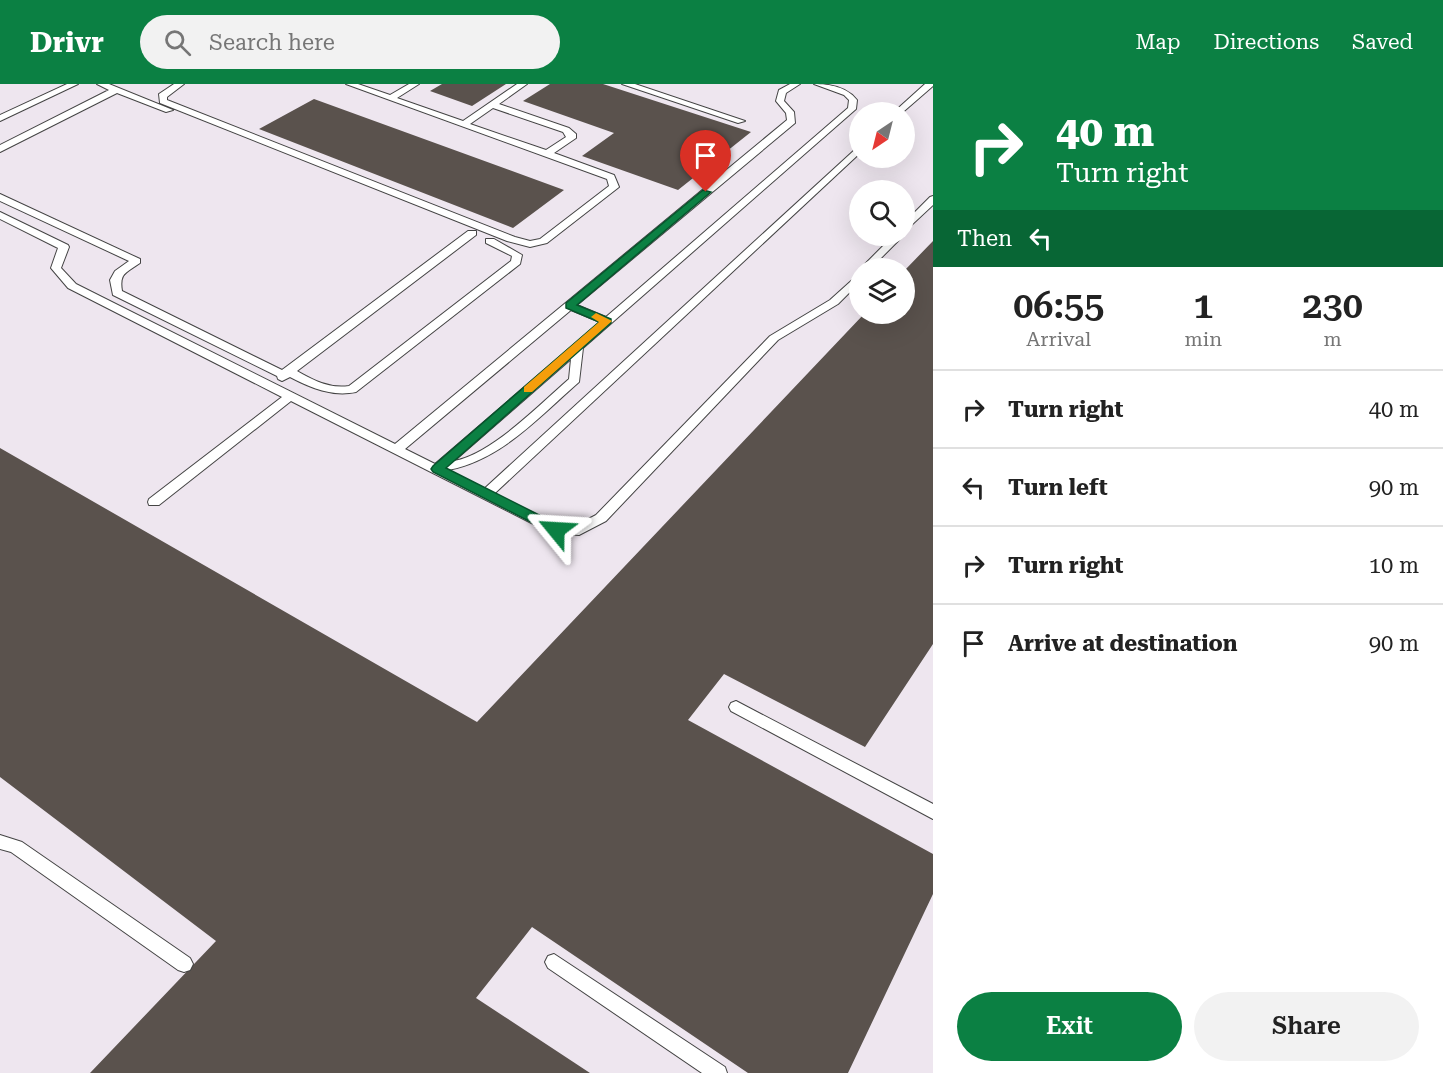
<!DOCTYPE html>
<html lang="en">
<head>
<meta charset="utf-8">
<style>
  body { margin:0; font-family:"Roboto Serif",serif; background:#f2f2f2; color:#222; height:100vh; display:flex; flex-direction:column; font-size:22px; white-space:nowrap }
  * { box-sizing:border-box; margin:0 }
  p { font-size:20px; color:#767676 }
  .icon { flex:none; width:33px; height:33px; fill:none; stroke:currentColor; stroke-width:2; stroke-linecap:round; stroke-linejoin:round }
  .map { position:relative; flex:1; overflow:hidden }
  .panel { display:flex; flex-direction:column; background:#fff; width:510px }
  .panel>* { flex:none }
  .guide { background:#0b8043; color:#fff; overflow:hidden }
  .needle { width:39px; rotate:215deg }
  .tools { position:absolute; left:849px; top:18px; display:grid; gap:12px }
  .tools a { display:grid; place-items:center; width:66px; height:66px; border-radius:50%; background:#fff; box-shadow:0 6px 24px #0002; font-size:30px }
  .pin { position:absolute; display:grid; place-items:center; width:51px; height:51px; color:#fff; margin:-62px -26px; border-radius:50% 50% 50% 0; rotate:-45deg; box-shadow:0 0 6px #0007 }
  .pin .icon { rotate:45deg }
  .me { position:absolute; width:66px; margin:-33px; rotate:297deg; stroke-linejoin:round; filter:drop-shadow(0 0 4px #0008) }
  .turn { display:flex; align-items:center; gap:21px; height:126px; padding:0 24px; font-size:27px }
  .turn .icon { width:78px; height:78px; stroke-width:2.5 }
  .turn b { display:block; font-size:42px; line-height:51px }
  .then { display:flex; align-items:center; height:57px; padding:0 24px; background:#0003; gap:12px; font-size:22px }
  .eta { display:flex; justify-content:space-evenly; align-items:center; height:102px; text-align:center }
  .eta b { font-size:36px; font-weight:600; line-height:42px }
  .cta { display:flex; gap:12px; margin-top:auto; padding:12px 24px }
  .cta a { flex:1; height:69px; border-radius:36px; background:#0b8043; color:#fff; font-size:24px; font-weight:600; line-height:69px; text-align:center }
  .cta a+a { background:#f2f2f2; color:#222 }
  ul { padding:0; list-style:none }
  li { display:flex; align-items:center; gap:18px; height:78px; padding:0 24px; border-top:2px solid #e0e0e0 }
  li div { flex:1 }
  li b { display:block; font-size:22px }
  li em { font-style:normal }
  header { display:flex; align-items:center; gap:36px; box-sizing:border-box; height:84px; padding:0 30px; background:#0b8043; color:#fff }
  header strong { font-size:28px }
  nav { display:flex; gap:33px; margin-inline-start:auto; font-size:21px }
  .search { width:420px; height:54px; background:#f2f2f2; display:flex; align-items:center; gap:15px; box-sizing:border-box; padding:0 21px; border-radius:33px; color:#767676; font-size:22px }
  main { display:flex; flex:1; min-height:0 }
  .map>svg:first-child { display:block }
</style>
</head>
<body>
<header>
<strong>Drivr</strong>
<div class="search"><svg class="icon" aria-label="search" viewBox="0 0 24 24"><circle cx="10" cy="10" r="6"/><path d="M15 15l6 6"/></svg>Search here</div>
<nav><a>Map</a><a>Directions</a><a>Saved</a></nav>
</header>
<main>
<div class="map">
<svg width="933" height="989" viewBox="0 0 933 989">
  <rect width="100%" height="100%" fill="#fffdf5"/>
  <path fill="#eee6ef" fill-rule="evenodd" d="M0 0H933V989H0ZM860 28H904V74H860ZM860 106H904V152H860ZM860 184H904V230H860Z"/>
  <path fill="#5a524d" d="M442 0H506L472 22 430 7Z
    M550 0H603L751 48 678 106 582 72 614 49 523 17Z
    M314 15 564 106 513 144 259 45Z
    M933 157V560L865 663 724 590 688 636 933 770V810L848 989H748L532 843 476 914 590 989H90L216 857 0 693V364L477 638 864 230H904V187Z"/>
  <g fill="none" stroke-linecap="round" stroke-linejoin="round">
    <g stroke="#444" stroke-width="2">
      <path id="service" d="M67 0H78L0 37V31Z
        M97 0H109L173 26 166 28 117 9 0 68V61L109 6Z
        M174 0H184L167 13V16L515 153 530 157 540 155 609 102 607 95 346 0H358L390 11 409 0H419L397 14 463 37 517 0H527L499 20 569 44 576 50V54L554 69 614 91 619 103 547 159 530 163 507 157 160 19 159 10ZM493 24 563 48 566 53 546 66 470 40Z
        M622 0H635L745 37 738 39Z
        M790 0H800L786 9 784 17 794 28 795 39 577 221 606 233 848 24 849 16 844 11 814 0C830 0 847 3 857 16L856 25 583 264 579 298C539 333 501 376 448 386L484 405 860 61V69L494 410 558 441H577L596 431 770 252 830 216 860 189V198L838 220 778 256 606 437 579 451 551 449 291 317 159 421H149L148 418 149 415 282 313 68 204 51 184 58 164 0 135V128L68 161 69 163 61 184 76 200 395 360 787 36 786 29 776 17 779 6ZM571 226 600 238 435 380 405 365ZM571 275 569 295C539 321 492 370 454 377Z
        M925 0H933V2L903 28H894Z
        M0 110 140 175V179C126 189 119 189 122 207L282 286 468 147H476V151L297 287C313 296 329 305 349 302L511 177 512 172 486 159V155H494L522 171 520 180 356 308C332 313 311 304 290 293L282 297 278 295 277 292 113 211 110 196 115 187 129 177 0 117Z
        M933 112V121L904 148V139L930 113Z
        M893 152H903L871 184H861Z
        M736 617 933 720V735L731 627 729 623 731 619Z
        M0 751 22 758 190 874 193 880 190 886 184 888 178 886 11 768 0 765Z
        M554 870 725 983 727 989H702L548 884 545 878 548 872Z"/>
    </g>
    <use href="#service" fill="#fff" fill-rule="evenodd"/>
  </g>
  <path fill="#0b8043" stroke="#07532c" stroke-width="1.5" d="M703 106 711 108 577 221 611 235V239L446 384 561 442 563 446 561 449H552L433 388 431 385 433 382 599 238 566 224V219Z"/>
  <path fill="#f59e0b" d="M596 229 612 237 532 308H524V303L599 238 591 233Z"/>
</svg>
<div class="tools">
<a><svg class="needle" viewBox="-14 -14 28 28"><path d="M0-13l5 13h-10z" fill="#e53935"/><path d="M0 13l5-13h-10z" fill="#767676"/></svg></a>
<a><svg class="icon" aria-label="search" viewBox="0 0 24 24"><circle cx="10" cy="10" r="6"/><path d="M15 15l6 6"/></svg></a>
<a><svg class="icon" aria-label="layers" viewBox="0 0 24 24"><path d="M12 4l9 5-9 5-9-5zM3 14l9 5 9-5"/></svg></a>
</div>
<div class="pin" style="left:706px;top:108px;background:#d93025"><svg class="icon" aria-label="arrive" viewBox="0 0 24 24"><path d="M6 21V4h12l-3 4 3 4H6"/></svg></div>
<svg class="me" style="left:556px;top:446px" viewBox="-20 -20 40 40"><path d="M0-17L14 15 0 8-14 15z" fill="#0b8043" stroke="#fff" stroke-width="4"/></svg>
</div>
<section class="panel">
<div class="guide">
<div class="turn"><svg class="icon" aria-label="right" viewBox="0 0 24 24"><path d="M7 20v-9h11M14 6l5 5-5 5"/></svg><div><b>40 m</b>Turn right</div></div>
<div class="then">Then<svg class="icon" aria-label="left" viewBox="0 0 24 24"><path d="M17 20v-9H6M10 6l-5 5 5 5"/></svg></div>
</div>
<div class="eta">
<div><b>06:55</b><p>Arrival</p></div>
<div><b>1</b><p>min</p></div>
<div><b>230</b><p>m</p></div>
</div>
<ul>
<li><svg class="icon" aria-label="right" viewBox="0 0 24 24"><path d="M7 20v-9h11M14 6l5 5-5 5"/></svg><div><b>Turn right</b></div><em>40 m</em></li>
<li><svg class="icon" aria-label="left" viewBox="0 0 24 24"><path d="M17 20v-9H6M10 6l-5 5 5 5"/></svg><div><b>Turn left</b></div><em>90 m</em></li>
<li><svg class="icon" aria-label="right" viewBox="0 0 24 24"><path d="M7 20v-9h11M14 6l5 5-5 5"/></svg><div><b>Turn right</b></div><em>10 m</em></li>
<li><svg class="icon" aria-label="arrive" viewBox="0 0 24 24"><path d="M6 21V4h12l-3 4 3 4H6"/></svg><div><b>Arrive at destination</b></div><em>90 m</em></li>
</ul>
<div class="cta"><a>Exit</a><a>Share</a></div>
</section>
</main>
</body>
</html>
